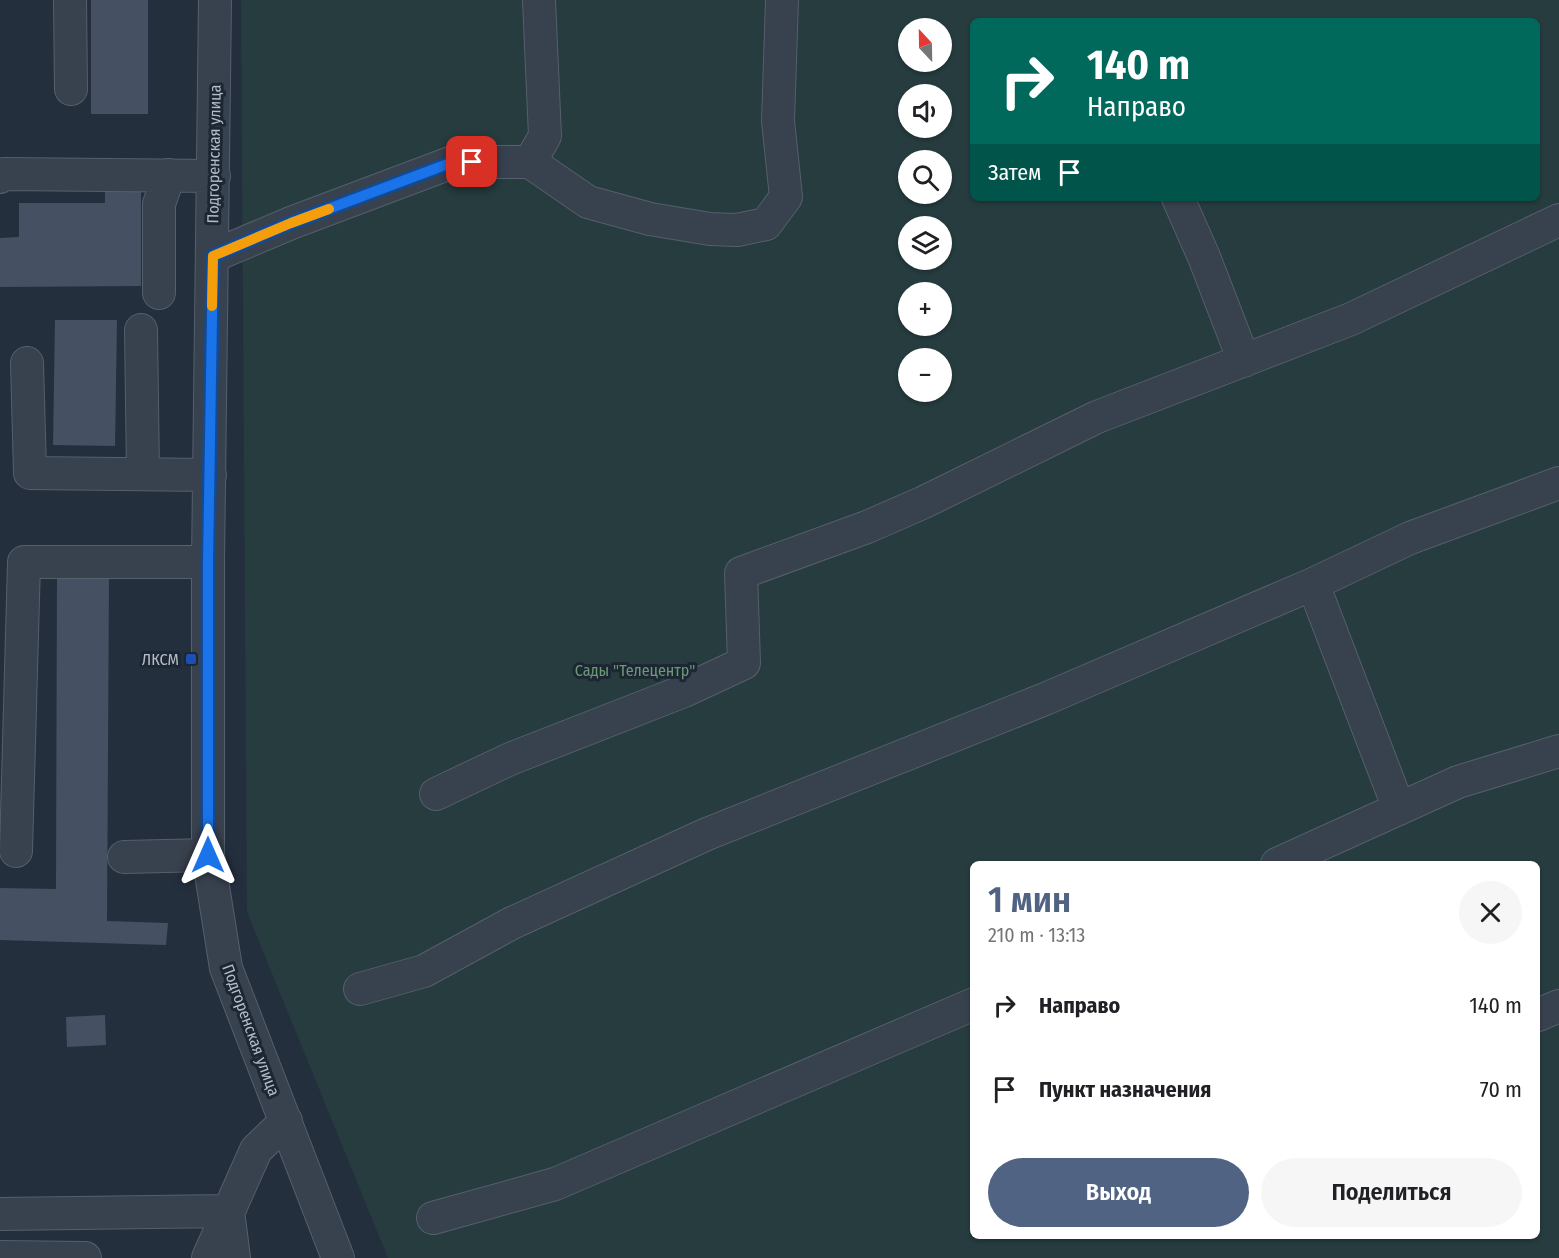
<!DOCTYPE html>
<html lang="ru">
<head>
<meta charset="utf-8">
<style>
  body { margin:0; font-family:"Fira Sans Condensed",sans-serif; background:#f6f6f6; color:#202124; height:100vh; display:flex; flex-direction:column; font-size:22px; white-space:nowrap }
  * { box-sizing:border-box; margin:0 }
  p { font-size:20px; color:#757577 }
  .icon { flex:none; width:33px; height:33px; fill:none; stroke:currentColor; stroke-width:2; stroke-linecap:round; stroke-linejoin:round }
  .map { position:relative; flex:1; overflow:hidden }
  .sheet { position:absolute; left:970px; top:861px; width:570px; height:378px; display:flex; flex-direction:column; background:#fff; border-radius:9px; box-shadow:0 2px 4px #0004 }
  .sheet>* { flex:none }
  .top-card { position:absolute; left:970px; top:18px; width:570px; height:183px; border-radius:9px; box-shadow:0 2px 4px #0004; background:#00695c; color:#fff; overflow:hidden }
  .needle { width:39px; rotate:338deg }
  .controls { position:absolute; left:898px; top:18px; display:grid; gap:12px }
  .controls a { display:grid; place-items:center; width:54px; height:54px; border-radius:50%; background:#fff; box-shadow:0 2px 4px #0004; font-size:30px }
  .pin { position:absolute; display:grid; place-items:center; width:51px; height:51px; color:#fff; margin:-26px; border-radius:12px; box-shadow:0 3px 9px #0006 }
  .me { position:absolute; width:66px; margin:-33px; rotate:0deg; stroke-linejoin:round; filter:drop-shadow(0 0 4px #0008) }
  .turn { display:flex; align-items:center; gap:21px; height:126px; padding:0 18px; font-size:27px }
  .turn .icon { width:78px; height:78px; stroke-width:2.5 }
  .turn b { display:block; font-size:42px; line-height:51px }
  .then { display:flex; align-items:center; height:57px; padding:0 18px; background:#0003; gap:12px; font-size:22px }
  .round { display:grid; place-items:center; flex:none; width:63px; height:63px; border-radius:32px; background:#f6f6f6 }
  .headline { display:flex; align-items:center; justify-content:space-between; height:102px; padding:0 18px }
  h1 { font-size:36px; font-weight:600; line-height:45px; color:#506383 }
  .cta { display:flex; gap:12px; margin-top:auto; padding:12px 18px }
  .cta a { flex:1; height:69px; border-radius:36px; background:#506383; color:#fff; font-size:24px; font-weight:600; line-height:69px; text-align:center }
  .cta a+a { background:#f6f6f6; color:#202124 }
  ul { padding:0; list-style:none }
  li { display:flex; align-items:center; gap:18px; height:84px; padding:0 18px }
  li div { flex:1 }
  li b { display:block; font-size:22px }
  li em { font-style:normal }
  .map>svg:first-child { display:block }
</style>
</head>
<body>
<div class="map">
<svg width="1559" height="1258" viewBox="0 0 1559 1258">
  <rect width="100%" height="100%" fill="#242f3e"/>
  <path fill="#263c3f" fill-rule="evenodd" d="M241 0H1559V1258H388L247 912ZM974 21H1538V198H974ZM909 28H942V62H909ZM909 94H942V128H909ZM909 160H942V194H909ZM909 226H942V260H909ZM909 292H942V326H909ZM909 358H942V392H909ZM974 864H1538V1236H974Z"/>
  <path fill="#455162" d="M91 0H148V114H91Z
    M105 188H141V286L0 287V238L19 237V203H105Z
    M55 320H117L115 446 53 445Z
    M109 575 107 921 168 923 166 945 0 940V888L56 889 57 576Z
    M105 1015 106 1045 67 1047 66 1017Z"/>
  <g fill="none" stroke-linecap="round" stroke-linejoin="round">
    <g stroke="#565f6c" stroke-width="34">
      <path id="minor" d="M70 0 71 89
        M215 0 208 562V855L226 968 338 1258
        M530 162 545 136 539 0
        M0 177 4 174 214 176
        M1178 198 1204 257 1244 361
        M213 256 291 223 453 162H530L588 202 650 219 710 229 737 230 766 224 786 197 778 121 782 0
        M159 293V204L169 175
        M141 330 143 474
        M27 363 30 473 210 475
        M436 794 510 759 684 691 744 663 741 573 867 527 922 503 1097 417 1351 319 1559 220
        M1399 809 1313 584 1410 538 1559 483
        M16 851 24 562H208
        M124 857 208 855
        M1277 864 1458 782 1559 751
        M360 989 424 971 512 923 707 834 1045 699 1313 584
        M1538 1015 1559 1006
        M0 1214 228 1211 234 1258
        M433 1218 555 1184 974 1004
        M0 1257 85 1258
        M208 1258 256 1150 286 1121"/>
    </g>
    <use href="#minor" stroke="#38414e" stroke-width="32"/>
  </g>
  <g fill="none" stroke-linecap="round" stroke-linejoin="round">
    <g stroke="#114b97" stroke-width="15">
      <path id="route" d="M208 855V562L213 256 291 223 453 162H472"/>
    </g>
    <use href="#route" stroke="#1a73e8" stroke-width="10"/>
    <path stroke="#f59e0b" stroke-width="10" d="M212 306 213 256 291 223 329 209"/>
  </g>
  <rect fill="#1a4fb4" stroke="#1d2633" stroke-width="2" x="185" y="653" width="12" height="12" rx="3"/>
  <g text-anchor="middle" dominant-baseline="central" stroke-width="6" stroke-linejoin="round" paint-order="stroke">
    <g font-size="16" fill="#b4bcc9" stroke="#1d2633">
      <text transform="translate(214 154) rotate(-89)">Подгоренская улица</text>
      <text transform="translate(251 1030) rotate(70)">Подгоренская улица</text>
    </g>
    <g font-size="16" fill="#b4bcc9" stroke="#1d2633" text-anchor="end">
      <text x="179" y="659">ЛКСМ</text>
    </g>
    <g font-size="16" fill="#6b9a76" stroke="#1d2633">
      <text x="635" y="670">Сады "Телецентр"</text>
    </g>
  </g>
</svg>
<div class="controls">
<a><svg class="needle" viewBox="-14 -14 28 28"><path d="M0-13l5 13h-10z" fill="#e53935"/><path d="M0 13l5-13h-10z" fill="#757577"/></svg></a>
<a><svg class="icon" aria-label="sound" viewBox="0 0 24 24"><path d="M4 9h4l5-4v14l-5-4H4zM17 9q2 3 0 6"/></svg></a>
<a><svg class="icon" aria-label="search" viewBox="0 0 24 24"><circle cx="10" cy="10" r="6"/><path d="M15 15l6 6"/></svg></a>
<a><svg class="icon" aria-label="layers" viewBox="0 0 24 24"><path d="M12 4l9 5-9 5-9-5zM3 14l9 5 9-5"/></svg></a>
<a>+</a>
<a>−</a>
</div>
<div class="pin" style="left:472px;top:162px;background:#d93025"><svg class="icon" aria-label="arrive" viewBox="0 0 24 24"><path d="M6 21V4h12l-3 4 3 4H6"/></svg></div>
<svg class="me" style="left:208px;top:855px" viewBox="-20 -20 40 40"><path d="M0-17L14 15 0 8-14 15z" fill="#1a73e8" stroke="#fff" stroke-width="4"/></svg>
<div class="top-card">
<div class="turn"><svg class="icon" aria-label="right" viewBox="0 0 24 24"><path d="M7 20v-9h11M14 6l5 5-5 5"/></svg><div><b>140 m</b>Направо</div></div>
<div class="then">Затем<svg class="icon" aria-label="arrive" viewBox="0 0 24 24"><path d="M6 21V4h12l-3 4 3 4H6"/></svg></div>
</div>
<section class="sheet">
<div class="headline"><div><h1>1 мин</h1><p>210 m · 13:13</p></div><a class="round"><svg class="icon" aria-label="close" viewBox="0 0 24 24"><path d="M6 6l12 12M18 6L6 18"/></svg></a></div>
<ul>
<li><svg class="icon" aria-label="right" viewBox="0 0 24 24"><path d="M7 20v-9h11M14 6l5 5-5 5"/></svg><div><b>Направо</b></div><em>140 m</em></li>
<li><svg class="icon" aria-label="arrive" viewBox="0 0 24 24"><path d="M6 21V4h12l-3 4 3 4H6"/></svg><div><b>Пункт назначения</b></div><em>70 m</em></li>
</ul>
<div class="cta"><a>Выход</a><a>Поделиться</a></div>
</section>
</div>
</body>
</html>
